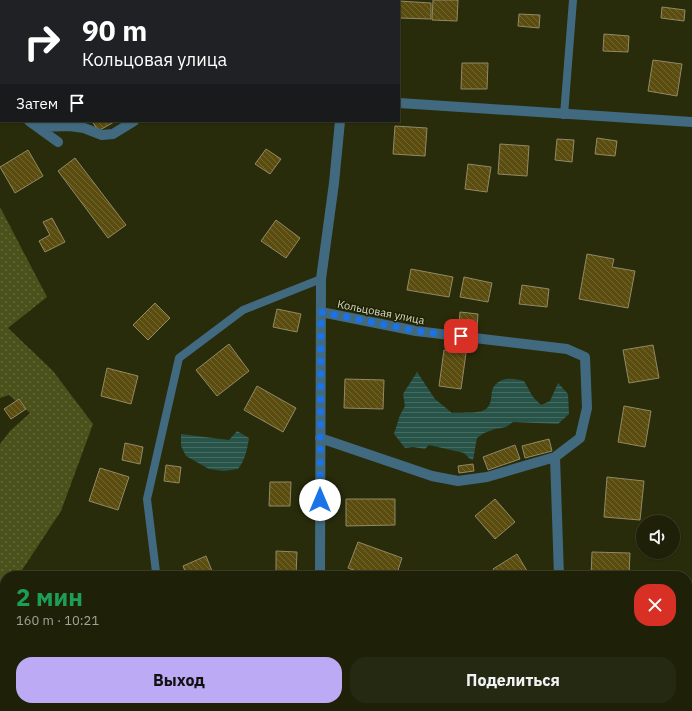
<!DOCTYPE html>
<html lang="ru">
<head>
<meta charset="utf-8">
<style>
  body { margin:0; font-family:"IBM Plex Sans",sans-serif; background:#262912; color:#f1f3f6; height:100vh; display:flex; flex-direction:column; font-size:15px; white-space:nowrap }
  * { box-sizing:border-box; margin:0 }
  p { font-size:13px; color:#a1a39c }
  .icon { flex:none; width:22px; height:22px; fill:none; stroke:currentColor; stroke-width:2; stroke-linecap:round; stroke-linejoin:round }
  .map { position:relative; flex:1; overflow:hidden }
  .panel { position:absolute; left:0px; top:571px; width:692px; height:140px; display:flex; flex-direction:column; background:#1e2108; border-radius:16px 16px 0 0; box-shadow:0 1px 3px #0004,0 0 0 1px #3c3e29 }
  .panel>* { flex:none }
  .top-card { position:absolute; left:0px; top:0px; width:400px; height:122px; box-shadow:0 1px 3px #0004,0 0 0 1px #3c3e29; background:#202124; color:#fff; overflow:hidden }
  .fabs { position:absolute; left:636px; top:515px; display:grid; gap:8px }
  .fabs a { display:grid; place-items:center; width:44px; height:44px; border-radius:50%; background:#1e2108; box-shadow:0 1px 3px #0004,0 0 0 1px #3c3e29; font-size:20px }
  .pin { position:absolute; display:grid; place-items:center; width:34px; height:34px; color:#fff; margin:-17px; border-radius:8px; box-shadow:0 2px 6px #0006 }
  .me { position:absolute; width:44px; margin:-22px; rotate:0deg; stroke-linejoin:round; filter:drop-shadow(0 0 3px #0008) }
  .turn { display:flex; align-items:center; gap:14px; height:84px; padding:0 16px; font-size:18px }
  .turn .icon { width:52px; height:52px; stroke-width:2.5 }
  .turn b { display:block; font-size:28px; line-height:34px }
  .then { display:flex; align-items:center; height:38px; padding:0 16px; background:#0003; gap:8px; font-size:15px }
  .round { display:grid; place-items:center; flex:none; width:42px; height:42px; border-radius:16px; background:#262912 }
  .summary { display:flex; align-items:center; justify-content:space-between; height:68px; padding:0 16px }
  h1 { font-size:24px; font-weight:700; line-height:30px; color:#1e9e55 }
  .primary-button { display:flex; gap:8px; margin-top:auto; padding:8px 16px }
  .primary-button a { flex:1; height:46px; border-radius:16px; background:#bcaaf5; color:#111; font-size:16px; font-weight:700; line-height:46px; text-align:center }
  .primary-button a+a { background:#262912; color:#f1f3f6 }
  .map>svg:first-child { display:block }
</style>
</head>
<body>
<div class="map">
<svg width="692" height="711" viewBox="0 0 692 711">
  <defs>
    <pattern id="park-dots" width="8" height="8" patternUnits="userSpaceOnUse"><rect width="8" height="8" fill="#4b511b"/><path d="M2 2h.1M6 6h.1" fill="none" stroke="#64693b" stroke-width="1.8" stroke-linecap="round"/></pattern>
    <pattern id="water-rules" width="6" height="5" patternUnits="userSpaceOnUse"><rect width="6" height="5" fill="#275348"/><path d="M0 2.5h6" fill="none" stroke="#466b61"/></pattern>
    <pattern id="building-back-hatch" width="6" height="6" patternUnits="userSpaceOnUse"><rect width="6" height="6" fill="#5b4d10"/><path d="M-1 5l2 2M0 0l6 6M5-1l2 2" fill="none" stroke="#726631"/></pattern>
  </defs>
  <rect width="100%" height="100%" fill="#282c0b"/>
  <path fill="url(#park-dots)" d="M0 207 47 297 8 328 53 371 93 424 61 511 18 576H5V597L0 605V444L10 431 30 413 9 395 0 398Z"/>
  <path fill="url(#water-rules)" d="M417 372 435 399 452 413C460 412 480 414 486 409 493 403 490 395 493 388 500 376 513 378 524 381L533 397 541 405 550 401 558 383 568 394 569 414 558 424 513 422 506 427 495 429 484 433 477 438 473 460 470 459 464 453 429 445 425 449 413 447 405 448 394 434 400 415 405 406 403 394Z
    M237 431 249 438C247 450 245 460 238 469L224 471 209 469 186 456 181 446V434L229 440Z"/>
  <path fill="url(#building-back-hatch)" stroke="#928965" d="M433 0H458L457 21 432 20Z
    M399 1 431 3V19L399 18Z
    M662 7 685 10 684 21 661 18Z
    M519 14 540 15 539 28 518 26Z
    M604 34 629 36 628 52 603 51Z
    M653 60 682 64 677 96 648 91Z
    M462 63H488L487 89H461Z
    M92 121H116L98 131Z
    M395 126 427 128 425 156 393 154Z
    M597 138 617 141 615 156 595 154Z
    M557 139 574 140 572 162 555 160Z
    M500 144 529 146 527 176 498 174Z
    M266 149 281 159 270 174 255 164Z
    M28 150 43 176 15 193 0 167Z
    M75 158 126 225 108 238 58 171Z
    M468 164 491 167 487 192 465 189Z
    M52 218 65 242 45 252 39 241 50 235 43 222Z
    M276 220 300 238 286 258 261 241Z
    M587 254 614 259 612 267 635 271 628 308 579 299Z
    M411 269 453 277 449 297 407 290Z
    M464 277 492 283 488 302 460 297Z
    M522 285 549 289 547 307 519 304Z
    M155 303 170 318 148 340 133 325Z
    M277 309 301 314 297 332 273 327Z
    M460 312 478 314 477 328 459 326Z
    M229 344 249 371 217 396 196 370Z
    M653 345 659 378 629 383 623 350Z
    M444 350 466 353 461 389 439 386Z
    M107 368 138 376 131 404 101 396Z
    M345 379 384 380 383 409 344 408Z
    M257 386 296 408 283 432 244 410Z
    M19 399 26 409 11 419 4 409Z
    M624 406 651 411 645 447 618 442Z
    M549 439 552 451 525 458 522 446Z
    M125 443 143 447 140 464 122 460Z
    M515 445 520 459 488 470 483 457Z
    M473 464 474 471 459 473 458 466Z
    M166 465 181 467 179 483 164 481Z
    M100 468 129 477 118 510 89 501Z
    M607 477 644 481 640 520 604 517Z
    M270 482H291L290 506H269Z
    M346 499H395V525L346 526Z
    M495 499 515 522 495 539 475 516Z
    M358 542 402 558 396 576H369L348 568Z
    M276 551 297 552 296 576H276Z
    M592 552 630 553 629 576H591Z
    M517 554 530 576H498L493 569Z
    M206 556 214 576H187L183 566Z
    M7 706H18L23 711H6L4 709Z
    M76 706H117L116 711H75Z
    M145 706H197L196 711H145Z
    M443 706H446L448 711H432Z"/>
  <g fill="none" stroke-linecap="round" stroke-linejoin="round">
    <path stroke="#416a81" stroke-width="8" d="M564 115 573 0
      M156 572 147 499 179 358 243 310 321 279"/>
    <path stroke="#416a81" stroke-width="10" d="M341 0V1
      M399 103 692 122
      M29 121 58 142
      M38 127 69 126 84 128 102 135 113 134 134 121
      M320 438 432 476 458 481 487 477 555 457 580 438 587 408 585 357 567 349 416 331 321 312
      M555 457 559 576
      M320 576 321 279 334 183 340 121
      M367 706 371 711
      M296 711 298 706"/>
    <path stroke="#4b8eb3" stroke-width="10" d="M188 1 190 0
      M0 113 1 112"/>
  </g>
  <g fill="none" stroke-linecap="round" stroke-linejoin="round">
    <path stroke="#1a73e8" stroke-width="7" stroke-dasharray="0 12.6" d="M320 500 321 312 416 331 461 336"/>
  </g>
  <g text-anchor="middle" dominant-baseline="central" stroke-width="3" stroke-linejoin="round" paint-order="stroke">
    <g font-size="11" fill="#d7dac7" stroke="#1f2202">
      <text transform="translate(381 312) rotate(11)">Кольцовая улица</text>
    </g>
  </g>
</svg>
<div class="fabs">
<a><svg class="icon" aria-label="sound" viewBox="0 0 24 24"><path d="M4 9h4l5-4v14l-5-4H4zM17 9q2 3 0 6"/></svg></a>
</div>
<div class="pin" style="left:461px;top:336px;background:#d93025"><svg class="icon" aria-label="arrive" viewBox="0 0 24 24"><path d="M6 21V4h12l-3 4 3 4H6"/></svg></div>
<svg class="me" style="left:320px;top:500px" viewBox="-20 -20 40 40"><circle r="19" fill="#fff"/><path d="M0-13L10 11 0 6-10 11z" fill="#1a73e8"/></svg>
<div class="top-card">
<div class="turn"><svg class="icon" aria-label="right" viewBox="0 0 24 24"><path d="M7 20v-9h11M14 6l5 5-5 5"/></svg><div><b>90 m</b>Кольцовая улица</div></div>
<div class="then">Затем<svg class="icon" aria-label="arrive" viewBox="0 0 24 24"><path d="M6 21V4h12l-3 4 3 4H6"/></svg></div>
</div>
<section class="panel">
<div class="summary"><div><h1>2 мин</h1><p>160 m · 10:21</p></div><a class="round" style="background:#d93025;color:#fff"><svg class="icon" aria-label="close" viewBox="0 0 24 24"><path d="M6 6l12 12M18 6L6 18"/></svg></a></div>
<div class="primary-button"><a>Выход</a><a>Поделиться</a></div>
</section>
</div>
</body>
</html>
